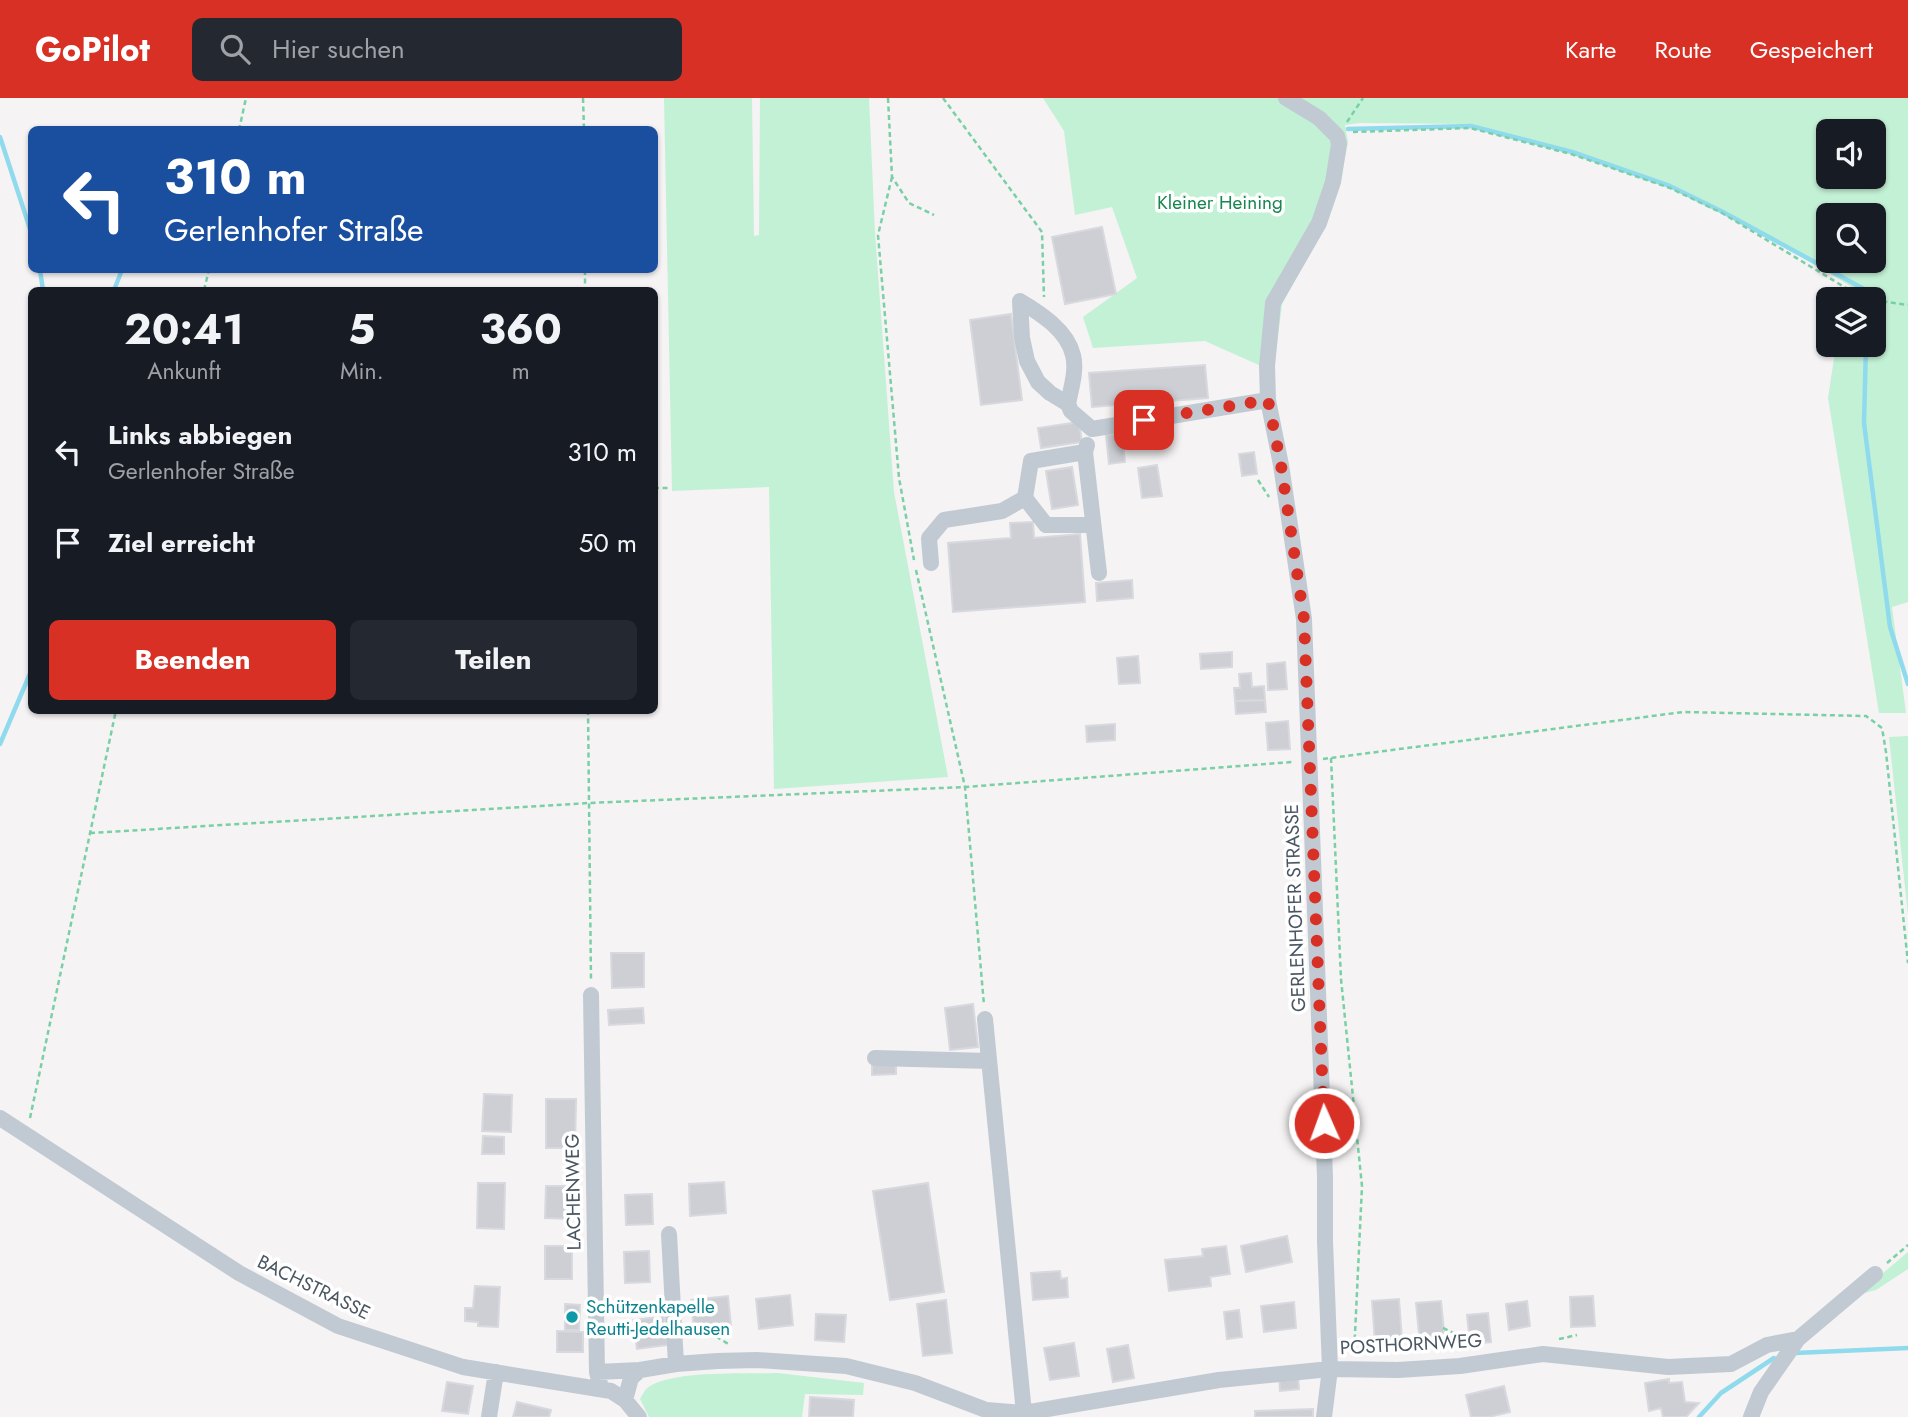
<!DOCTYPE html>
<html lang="de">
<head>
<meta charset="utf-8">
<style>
  body { margin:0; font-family:Jost,sans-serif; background:#242831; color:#f1f3f6; height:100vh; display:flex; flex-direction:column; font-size:26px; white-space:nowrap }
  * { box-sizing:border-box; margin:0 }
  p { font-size:23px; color:#9ea1a6 }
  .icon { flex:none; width:38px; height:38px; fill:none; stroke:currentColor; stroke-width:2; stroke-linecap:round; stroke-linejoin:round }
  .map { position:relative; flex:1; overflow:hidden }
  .side { position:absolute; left:28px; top:189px; width:630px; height:427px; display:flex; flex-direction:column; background:#171b24; border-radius:10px; box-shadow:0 2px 5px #0004 }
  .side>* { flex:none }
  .banner { position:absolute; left:28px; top:28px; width:630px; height:147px; border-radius:10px; box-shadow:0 2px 5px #0004; background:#1a4fa0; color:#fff; overflow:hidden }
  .fabs { position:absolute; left:1816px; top:21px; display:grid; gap:14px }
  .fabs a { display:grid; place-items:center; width:70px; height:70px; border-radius:10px; background:#171b24; box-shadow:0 2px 5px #0004; font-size:35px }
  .pin { position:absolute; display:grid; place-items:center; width:60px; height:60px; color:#fff; margin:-30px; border-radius:14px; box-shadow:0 4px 10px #0006 }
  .me { position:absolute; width:77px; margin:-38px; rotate:358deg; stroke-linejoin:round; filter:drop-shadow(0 0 5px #0008) }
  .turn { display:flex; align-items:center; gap:24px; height:147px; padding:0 21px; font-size:32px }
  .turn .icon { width:91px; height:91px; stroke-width:2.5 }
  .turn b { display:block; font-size:49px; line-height:60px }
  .eta { display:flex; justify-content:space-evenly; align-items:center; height:119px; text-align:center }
  .eta b { font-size:42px; font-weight:700; line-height:49px }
  .action { display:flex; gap:14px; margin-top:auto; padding:14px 21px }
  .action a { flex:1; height:80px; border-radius:10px; background:#d93025; color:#fff; font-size:28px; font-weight:700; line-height:80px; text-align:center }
  .action a+a { background:#242831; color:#f1f3f6 }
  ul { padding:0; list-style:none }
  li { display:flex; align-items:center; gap:21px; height:91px; padding:0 21px }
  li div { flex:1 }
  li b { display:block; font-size:26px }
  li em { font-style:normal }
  header { display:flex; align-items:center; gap:42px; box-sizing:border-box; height:98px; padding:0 35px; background:#d93025; color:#fff }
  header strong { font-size:33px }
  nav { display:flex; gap:38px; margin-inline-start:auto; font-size:24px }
  .search { width:490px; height:63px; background:#242831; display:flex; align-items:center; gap:18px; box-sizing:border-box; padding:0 24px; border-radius:10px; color:#9ea1a6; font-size:26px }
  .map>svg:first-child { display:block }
</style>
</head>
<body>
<header>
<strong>GoPilot</strong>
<div class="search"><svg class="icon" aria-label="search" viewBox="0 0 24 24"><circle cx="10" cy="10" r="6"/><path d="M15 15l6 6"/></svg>Hier suchen</div>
<nav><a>Karte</a><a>Route</a><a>Gespeichert</a></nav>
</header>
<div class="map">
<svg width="1908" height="1319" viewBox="0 0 1908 1319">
  <rect width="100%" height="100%" fill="#f5f3f3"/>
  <path fill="#c3f1d5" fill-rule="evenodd" d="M664 0H752L754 138 759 137 760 0H869L875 135 894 394 948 679 774 691 769 389 672 393Z
    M1043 0H1908V504L1892 509 1906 615H1879L1828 300 1836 247H1874V201H1842L1843 192 1855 197 1852 189 1724 113 1671 86 1572 53 1471 26 1359 25 1345 27 1348 44 1340 87 1325 128 1282 206 1274 272 1261 268 1205 243 1093 250 1083 219 1137 180 1112 109 1075 117 1064 33ZM1829 33H1874V79H1829ZM1829 117H1874V163H1829Z
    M1908 638V817L1889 639Z
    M1908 1154V1171L1876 1192 1857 1197Z
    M778 1275 864 1285 863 1297 805 1296 802 1319H649L640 1301C643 1296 645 1291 650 1288 677 1272 746 1276 778 1275Z"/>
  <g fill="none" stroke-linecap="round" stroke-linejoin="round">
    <path stroke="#90daee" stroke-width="4.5" d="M1348 31 1471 28 1572 54 1670 88 1723 114 1864 191
      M0 39 32 137
      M40 172 43 192
      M114 192 122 172
      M1866 247 1864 325 1890 529 1908 586
      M0 646 32 571
      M1795 1255 1908 1250
      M1699 1319 1721 1295 1774 1260"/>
  </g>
  <path fill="#cdcfd5" stroke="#d7d9de" stroke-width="2" d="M1102 129 1116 196 1065 206 1052 139Z
    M1011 216 1022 302 981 307 970 222Z
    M1205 267 1208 300 1092 309 1089 275Z
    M1079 324 1082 344 1041 350 1038 330Z
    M1122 335 1125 364 1109 366 1106 337Z
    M1254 354 1257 376 1242 378 1239 356Z
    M1157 367 1162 398 1142 400 1138 370Z
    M1072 369 1078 407 1052 411 1046 373Z
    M1033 424 1034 440 1080 436 1085 504 953 514 948 445 1011 440 1010 425Z
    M1132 482 1133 500 1097 503 1096 485Z
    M1232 554V569L1201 571 1200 556Z
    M1138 558 1140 585 1119 586 1117 560Z
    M1285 564 1287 591 1268 592 1267 566Z
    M1251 575 1252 589 1264 588 1265 602 1235 603 1234 590H1240L1239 576Z
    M1265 602 1266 614 1236 616 1235 603Z
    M1288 623 1290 651 1268 652 1266 625Z
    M1115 626V642L1087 644 1086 628Z
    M611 855H644V889L612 890Z
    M973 906 978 949 950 952 945 910Z
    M643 910 644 925 609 927 608 912Z
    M896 966V976L872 977V967Z
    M484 996 512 997 511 1034 482 1033Z
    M546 1001H576L575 1050H546Z
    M483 1038 504 1039V1056H482Z
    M724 1084 726 1115 690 1118 689 1086Z
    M478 1085H505L504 1131 477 1130Z
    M928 1085 944 1194 890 1202 873 1093Z
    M546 1088H573L572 1121 545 1120Z
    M652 1096 653 1126 626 1127 625 1097Z
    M1287 1138 1292 1164 1246 1174 1241 1148Z
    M545 1148H572V1181H545Z
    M1226 1148 1230 1176 1210 1179 1211 1188 1169 1193 1165 1162 1203 1158 1202 1151Z
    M649 1153 650 1184 625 1185 624 1154Z
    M1060 1173 1061 1181 1067 1180 1068 1199 1033 1202 1031 1175Z
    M475 1188 500 1189 498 1229 478 1228V1224L465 1223V1210H473Z
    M790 1197 793 1227 759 1231 756 1201Z
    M728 1198 731 1228 694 1232 691 1202Z
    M1593 1198 1595 1228 1571 1229 1570 1199Z
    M1399 1201 1402 1242 1375 1244 1372 1203Z
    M946 1202 952 1255 923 1258 917 1206Z
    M1441 1203 1445 1243 1420 1246 1416 1205Z
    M1527 1203 1530 1228 1509 1232 1506 1206Z
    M1294 1204 1296 1230 1264 1234 1261 1208Z
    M565 1206 580 1207 579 1232H565Z
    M1239 1212 1242 1239 1227 1241 1224 1214Z
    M1488 1215 1491 1244 1470 1246 1467 1217Z
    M816 1216 846 1217 844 1244 815 1242Z
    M664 1218 668 1247 637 1251 633 1222Z
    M557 1233 583 1234V1254H557Z
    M1074 1245 1079 1278 1050 1282 1044 1250Z
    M1128 1247 1134 1280 1113 1284 1107 1251Z
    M1298 1276 1299 1291 1280 1293 1279 1277Z
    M1669 1281V1285L1682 1284 1685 1304 1699 1305 1686 1319H1663L1661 1310 1649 1313 1645 1285Z
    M447 1284 473 1288 468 1316 442 1313Z
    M1504 1288 1510 1314 1489 1319H1471L1466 1297Z
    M810 1299 854 1302 853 1319H809Z
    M517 1304 551 1312 549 1319H513Z
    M1313 1311V1319H1255V1313Z"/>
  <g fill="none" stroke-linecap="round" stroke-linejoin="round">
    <path stroke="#7ad0a6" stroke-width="2.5" stroke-dasharray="5 3.5" stroke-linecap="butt" d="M583 0 584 32
      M888 0 892 79 909 105 934 117
      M943 0 1042 134 1044 199
      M1347 24 1363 0
      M239 32 246 0
      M1353 34 1470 30 1571 56 1670 90 1722 115 1851 193 1871 201
      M892 79 878 137 899 380 914 462
      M585 172V192
      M204 192 209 172
      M1874 202 1908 207
      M1258 382 1269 399
      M654 390H669
      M916 472 965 689 984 907
      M588 612 591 883
      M1331 660 1341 881 1362 1088 1354 1257
      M1323 661 1683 614 1866 618 1882 630 1886 654 1908 865
      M90 735 589 705 965 689 1292 664
      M30 1020 116 612
      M1887 1165 1908 1147
      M1443 1230 1456 1236 1458 1251
      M709 1234 730 1247
      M1559 1241 1577 1237"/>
    <path stroke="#c1cad2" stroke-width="16" d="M1286 0 1319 20 1337 38 1339 46 1333 84 1319 125 1273 205 1267 268 1268 302 1281 367 1304 521 1325 1079V1143L1330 1271 1324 1319
      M1068 306C1071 290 1077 272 1073 257 1067 232 1040 215 1020 203L1022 240 1027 263 1038 284 1050 295 1068 306 1071 313 1092 331
      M1092 331 1268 302
      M1087 347 1085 354 1099 475
      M1085 354 1031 363 1025 400 1046 427H1093
      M931 465 929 440 944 422 1002 413 1025 400
      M591 897 597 1274 601 1290
      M985 921 1024 1315
      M875 960 989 963
      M0 1020 239 1175 338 1228 463 1269 611 1293 625 1302 639 1319
      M669 1136 676 1266
      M597 1274 640 1272
      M625 1302 631 1280 640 1272 676 1266 717 1263 757 1262 846 1268 915 1285 986 1312 1024 1315 1219 1282 1330 1271 1398 1272 1460 1268 1543 1256 1668 1269 1731 1266 1767 1247 1798 1241
      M489 1319 496 1274
      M1751 1319 1761 1294 1798 1241 1875 1176"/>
  </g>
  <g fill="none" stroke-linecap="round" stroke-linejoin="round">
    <path stroke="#d93025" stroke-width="12" stroke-dasharray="0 21.6" d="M1144 322 1268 302 1281 367 1304 521 1324 1025"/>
  </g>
  <circle fill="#0f9aa8" stroke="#fff" stroke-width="2.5" cx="572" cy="1219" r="7"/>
  <g text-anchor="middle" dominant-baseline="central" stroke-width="7" stroke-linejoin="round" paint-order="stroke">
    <g font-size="19" fill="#17864f" stroke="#fff">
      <text x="1220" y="104">Kleiner Heining</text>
    </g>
    <g font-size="19" fill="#4a5661" stroke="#fff">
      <text transform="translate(1295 810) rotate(-92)">GERLENHOFER STRASSE</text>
      <text transform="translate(573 1094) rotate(-91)">LACHENWEG</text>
      <text transform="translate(314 1189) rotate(26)">BACHSTRASSE</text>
      <text transform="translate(1411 1246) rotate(-3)">POSTHORNWEG</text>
    </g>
    <g font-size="19" fill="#0d838f" stroke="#fff" text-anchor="start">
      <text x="586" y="1208">Schützenkapelle<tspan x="586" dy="22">Reutti-Jedelhausen</tspan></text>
    </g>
  </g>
</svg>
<div class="fabs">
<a><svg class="icon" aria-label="sound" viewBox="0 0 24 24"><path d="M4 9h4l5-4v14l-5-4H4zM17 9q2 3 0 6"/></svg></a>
<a><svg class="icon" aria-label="search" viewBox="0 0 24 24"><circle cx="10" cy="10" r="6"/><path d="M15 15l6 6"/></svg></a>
<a><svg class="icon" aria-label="layers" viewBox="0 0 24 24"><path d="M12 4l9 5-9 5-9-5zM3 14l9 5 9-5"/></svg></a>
</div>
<div class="pin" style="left:1144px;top:322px;background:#d93025"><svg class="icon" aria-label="arrive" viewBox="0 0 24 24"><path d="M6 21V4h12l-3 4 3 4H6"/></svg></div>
<svg class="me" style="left:1324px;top:1025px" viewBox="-20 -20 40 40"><circle r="17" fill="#d93025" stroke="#fff" stroke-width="3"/><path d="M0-11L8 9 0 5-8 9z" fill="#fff"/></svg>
<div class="banner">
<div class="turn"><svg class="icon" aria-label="left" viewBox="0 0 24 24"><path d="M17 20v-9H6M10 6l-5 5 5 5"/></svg><div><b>310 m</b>Gerlenhofer Straße</div></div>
</div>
<section class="side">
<div class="eta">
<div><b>20:41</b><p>Ankunft</p></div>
<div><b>5</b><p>Min.</p></div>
<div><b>360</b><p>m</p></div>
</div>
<ul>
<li><svg class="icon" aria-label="left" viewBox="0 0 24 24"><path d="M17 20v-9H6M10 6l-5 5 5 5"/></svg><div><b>Links abbiegen</b><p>Gerlenhofer Straße</p></div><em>310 m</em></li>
<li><svg class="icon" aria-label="arrive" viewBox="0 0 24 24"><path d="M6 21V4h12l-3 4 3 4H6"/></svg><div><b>Ziel erreicht</b></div><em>50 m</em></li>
</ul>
<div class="action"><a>Beenden</a><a>Teilen</a></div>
</section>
</div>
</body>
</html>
